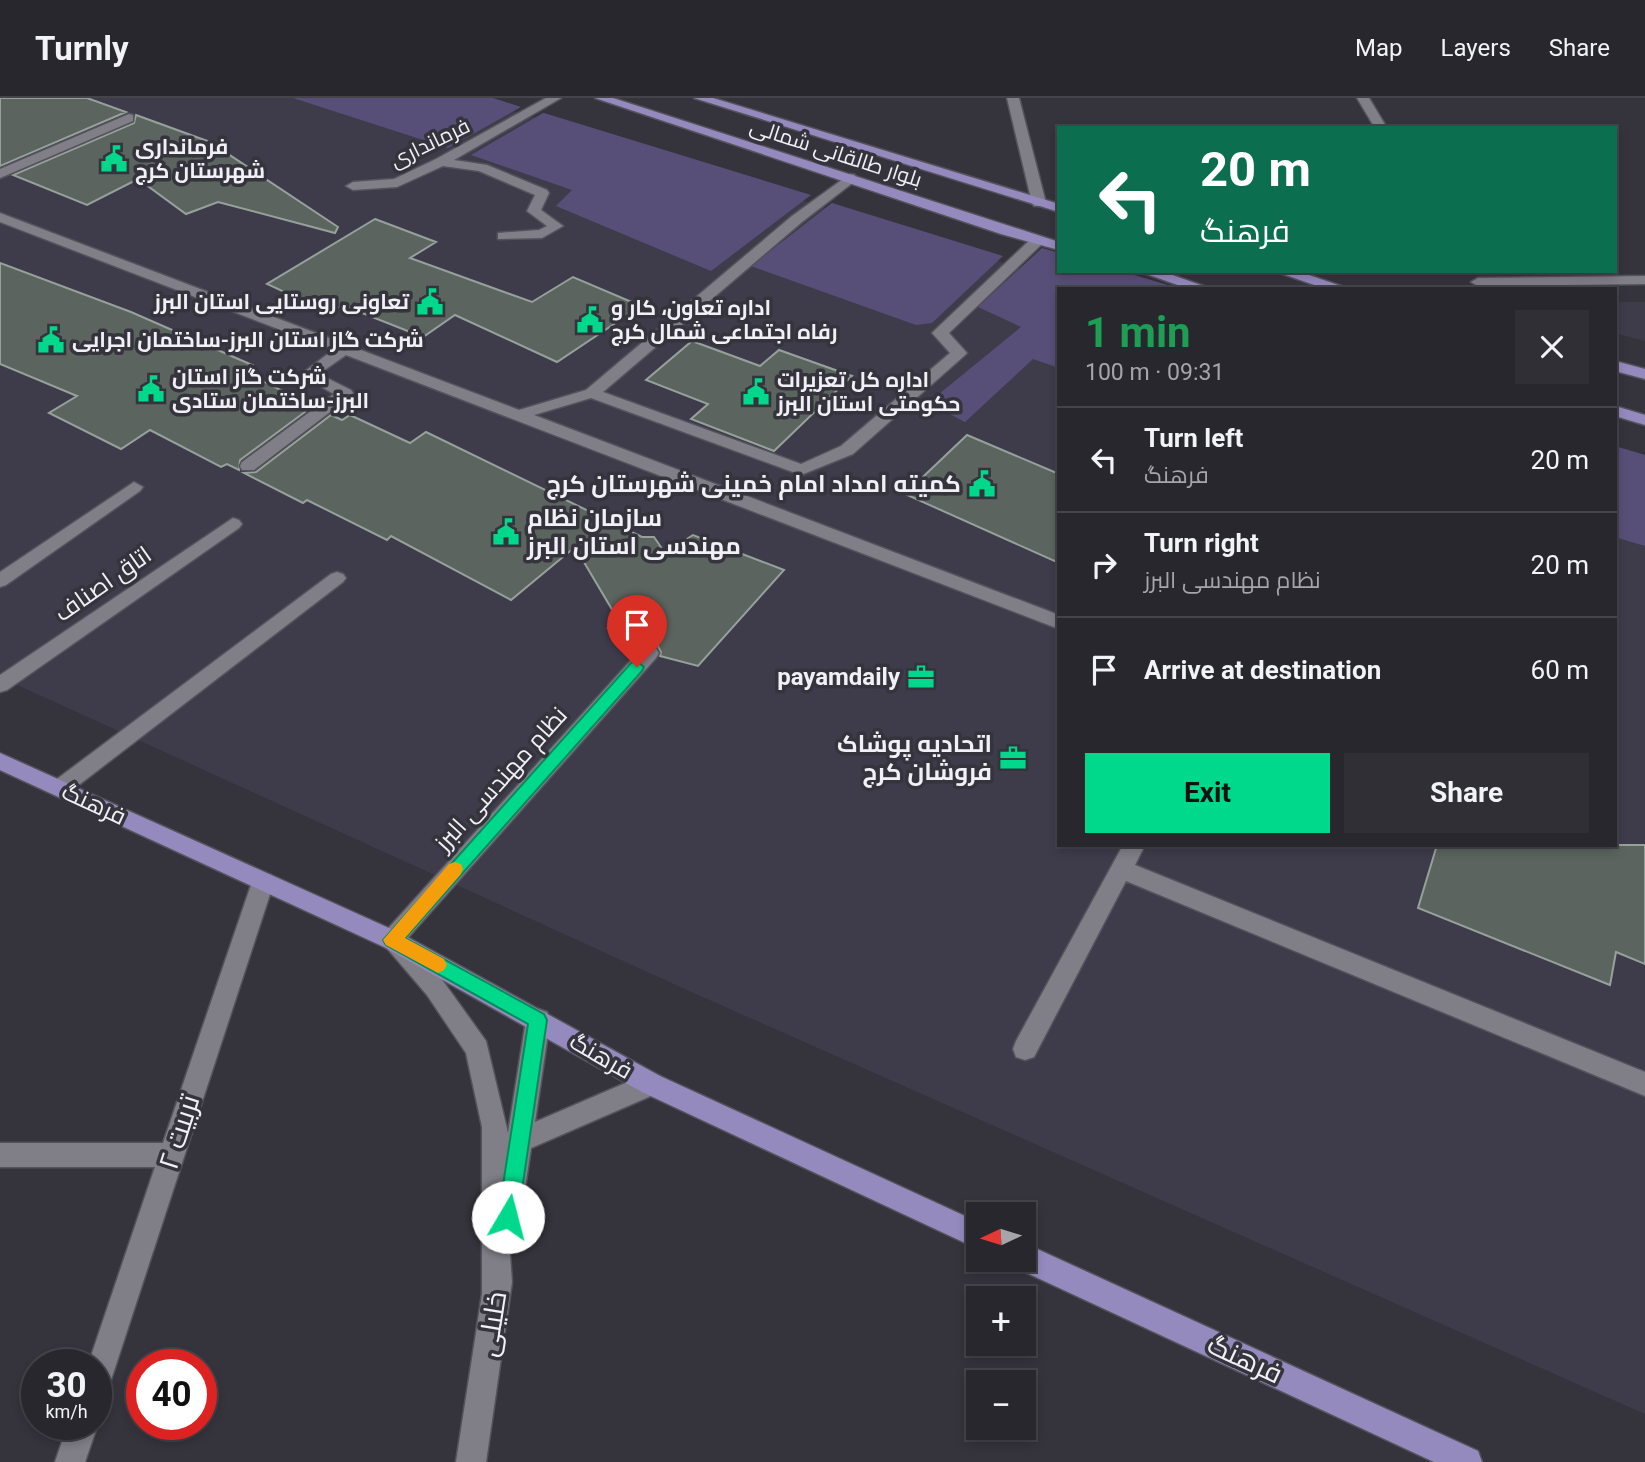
<!DOCTYPE html>
<html lang="en">
<head>
<meta charset="utf-8">
<style>
  body { margin:0; font-family:Roboto,Cairo,sans-serif; background:#302f36; color:#f1f3f6; height:100vh; display:flex; flex-direction:column; font-size:26px; white-space:nowrap }
  * { box-sizing:border-box; margin:0 }
  p { font-size:23px; color:#a5a5aa }
  .icon { flex:none; width:38px; height:38px; fill:none; stroke:currentColor; stroke-width:2; stroke-linecap:round; stroke-linejoin:round }
  .map { position:relative; flex:1; overflow:hidden }
  .sheet { position:absolute; left:1057px; top:189px; width:560px; height:560px; display:flex; flex-direction:column; background:#28272e; border-radius:0px; box-shadow:0 4px 10px #0003,0 0 0 2px #44444a }
  .sheet>* { flex:none }
  .top-card { position:absolute; left:1057px; top:28px; width:560px; height:147px; border-radius:0px; box-shadow:0 4px 10px #0003,0 0 0 2px #44444a; background:#0b6e4f; color:#fff; overflow:hidden }
  .needle { width:46px; rotate:266deg }
  .buttons { position:absolute; left:966px; top:1104px; display:grid; gap:14px }
  .buttons a { display:grid; place-items:center; width:70px; height:70px; border-radius:0px; background:#28272e; box-shadow:0 4px 10px #0003,0 0 0 2px #44444a; font-size:35px }
  .speed { position:absolute; left:21px; top:1251px; display:flex; gap:14px; font-size:35px; font-weight:700; text-align:center }
  .speed>* { display:grid; place-content:center; width:91px; height:91px; border-radius:50%; background:#28272e; box-shadow:0 4px 10px #0003,0 0 0 2px #44444a; line-height:1 }
  .speed small { font-size:18px; font-weight:400 }
  .speed .limit { border:10px solid #d22; background:#fff; color:#111 }
  .pin { position:absolute; display:grid; place-items:center; width:60px; height:60px; color:#fff; margin:-72px -30px; border-radius:50% 50% 50% 0; rotate:-45deg; box-shadow:0 0 7px #0007 }
  .pin .icon { rotate:45deg }
  .me { position:absolute; width:77px; margin:-38px; rotate:8deg; stroke-linejoin:round; filter:drop-shadow(0 0 5px #0008) }
  .turn { display:flex; align-items:center; gap:24px; height:147px; padding:0 28px; font-size:32px }
  .turn .icon { width:91px; height:91px; stroke-width:2.5 }
  .turn b { display:block; font-size:49px; line-height:60px }
  .round { display:grid; place-items:center; flex:none; width:74px; height:74px; border-radius:0px; background:#302f36 }
  .overview { display:flex; align-items:center; justify-content:space-between; height:119px; padding:0 28px }
  h1 { font-size:42px; font-weight:700; line-height:52px; color:#1e9e55 }
  .cta { display:flex; gap:14px; margin-top:auto; padding:14px 28px }
  .cta a { flex:1; height:80px; border-radius:0px; background:#00d98c; color:#111; font-size:28px; font-weight:700; line-height:80px; text-align:center }
  .cta a+a { background:#302f36; color:#f1f3f6 }
  ul { padding:0; list-style:none }
  li { display:flex; align-items:center; gap:21px; height:105px; padding:0 28px; border-top:2px solid #44444a }
  li div { flex:1 }
  li b { display:block; font-size:26px }
  li em { font-style:normal }
  header { display:flex; align-items:center; gap:42px; box-sizing:border-box; height:98px; padding:0 35px; background:#28272e; border-bottom:2px solid #44444a }
  header strong { font-size:33px }
  nav { display:flex; gap:38px; margin-inline-start:auto; font-size:24px }
  .map>svg:first-child { display:block }
</style>
</head>
<body>
<header>
<strong>Turnly</strong>
<nav><a>Map</a><a>Layers</a><a>Share</a></nav>
</header>
<div class="map">
<svg width="1645" height="1364" viewBox="0 0 1645 1364">
  <rect width="100%" height="100%" fill="#35343d"/>
  <path fill="#3e3c4b" d="M0 0H471L1088 191H1059V747H1615V354L1645 363V1316L687 892 0 579Z
    M1615 204H1645V243L1615 235Z"/>
  <path fill="#574f78" d="M293 0H493L521 9 448 50Z
    M543 15H544L811 97 711 173 556 108 572 92 471 57Z
    M832 105 1003 158 932 225 916 227 751 168Z
    M1042 150 1059 155V173H1121L1181 191H1059V270L1033 261 965 324 928 305 1021 229 978 209Z
    M1615 348 1645 357V448L1615 439Z"/>
  <path fill="#5b645e" stroke="#97a19b" stroke-width="2" d="M0 0H87L126 14 0 68Z
    M136 17 210 44 338 129 335 135 218 104 186 116 138 81 87 107 13 77 134 25Z
    M375 121 436 144 410 160 532 204 573 179 641 208 557 264 455 217 423 239 342 207 330 215 267 186Z
    M0 165 131 214 252 267 242 273 313 308 240 362 239 372 227 366 221 369 150 332 121 351 49 315 77 298 0 266Z
    M692 243 760 268 779 252 852 278 774 353 691 321 708 306 646 282Z
    M331 317 342 322 350 317 410 345 426 334 642 439H654L665 455 693 437 784 472 698 568 660 558 661 554 657 547 648 545 640 549 608 530 617 520 575 449 511 502 391 438 387 442 307 402 303 405 244 375 256 374Z
    M967 337 1059 376V465L905 396Z
    M1437 747H1645V866L1616 854 1610 887 1418 810Z"/>
  <g fill="none" stroke-linecap="round" stroke-linejoin="round">
    <g stroke="#54535b" stroke-width="3">
      <path id="minor" d="M546 0H561L454 62 487 67 547 92 549 95 541 112 563 128 542 140 498 141V135L539 132 547 128 527 113 535 97 479 73 443 68 397 89 353 92 346 88 353 84 394 81 436 61Z
        M1007 0H1019L1046 105 1044 108H1034L1032 105Z
        M1357 0H1369L1387 30H1375Z
        M129 16 133 17V23L0 80V71Z
        M850 76 855 77V83L802 124 603 294 801 366 841 348 950 255 932 235 935 232 1033 139H1043V145L949 235 967 255 964 258 853 356 801 377 591 300 534 317 1059 517V531L346 257 319 276 351 292 353 295 351 298 254 372H242L240 368 242 364 334 296 300 277 333 252 0 124V115L519 312 586 292 792 118Z
        M1645 178V186L1478 188 1471 184 1478 180Z
        M134 384 143 389 140 393 6 487 0 489V474Z
        M233 420 239 422 242 426 239 430 7 592 0 594V577Z
        M337 474 343 476 346 480 343 484 67 696 60 698 53 696 49 690 53 684 331 476Z
        M649 548 656 550 659 555 656 560 406 842 443 883 486 943 508 1035 526 922 529 914 538 911 547 914 550 922 535 1024 651 974 660 978 664 986 660 994 531 1050 519 1131 516 1140 509 1143 512 1184 486 1364H456L482 1196V1029L466 955 427 897 380 842 384 835 642 550Z
        M1123 747H1145L1135 767 1645 974V998L1126 783 1034 959 1025 962 1016 959 1013 951 1016 943Z
        M263 775 271 777 274 784 110 1285 106 1295 96 1299V1267H88L155 1069H0V1045H163L252 784 255 777Z
        M96 1322 98 1326 85 1364H55L68 1326H96Z"/>
    </g>
    <g stroke="#54535b" stroke-width="3">
      <path id="major" d="M595 0H613L1059 144V152L1001 136Z
        M694 0H713L1059 106V114Z
        M1138 173H1161L1212 191H1189Z
        M1274 173H1297L1350 191H1326Z
        M1615 263 1645 271V281L1615 273Z
        M1615 308 1645 317V327L1615 318Z
        M0 655 400 835 660 978 978 1124V1151L642 994 384 849 0 672Z
        M1024 1145 1478 1353 1482 1364H1434L1014 1169 1012 1162H1024Z"/>
    </g>
    <use href="#minor" fill="#807f88" fill-rule="evenodd"/>
    <use href="#major" fill="#948abe" fill-rule="evenodd"/>
  </g>
  <path fill="#00d98c" stroke="#008d5b" stroke-width="2" d="M637 563 644 569 642 573 405 840 544 916 547 922 518 1119 515 1127 508 1130 501 1127 498 1119 528 926 386 847 383 842 631 565Z"/>
  <path fill="#f59e0b" d="M455 764 461 766 463 771 461 776 405 840 444 861 447 867 444 872 438 875 386 847 383 842 449 766Z"/>
  <defs>
    <g id="civic-bare" transform="scale(2.1)"><path d="M-.6-6.5H3V-4.5H.6V-3L4-1V1h2V6H-6V1h2V-1L-.6-3ZM-1.2 2.5V6h2.4V2.5Z" fill="#00d98c" stroke="#35343d" stroke-width="2.5" paint-order="stroke"/></g>
    <g id="office-bare" transform="scale(2.1)"><path d="M-6-3h4V-5.5h4V-3h4V5H-6ZM-1-4.5V-3h2v-1.5ZM-6 0V1H6V0Z" fill="#00d98c" stroke="#35343d" stroke-width="2.5" paint-order="stroke"/></g>
  </defs>
  <g fill-rule="evenodd">
    <use href="#civic-bare" x="114" y="61"/>
    <use href="#civic-bare" x="430" y="204"/>
    <use href="#civic-bare" x="590" y="222"/>
    <use href="#civic-bare" x="51" y="242"/>
    <use href="#civic-bare" x="151" y="291"/>
    <use href="#civic-bare" x="756" y="294"/>
    <use href="#civic-bare" x="982" y="386"/>
    <use href="#civic-bare" x="506" y="434"/>
    <use href="#office-bare" x="921" y="579"/>
    <use href="#office-bare" x="1013" y="660"/>
  </g>
  <g text-anchor="middle" dominant-baseline="central" stroke-width="7" stroke-linejoin="round" paint-order="stroke">
    <g font-size="21" fill="#f1f0f6" stroke="#35343d">
      <text transform="translate(430 45) rotate(-26)">فرمانداری</text>
      <text transform="translate(836 55) rotate(18)">بلوار طالقانی شمالی</text>
    </g>
    <g font-size="21" font-weight="bold" fill="#f1f0f6" stroke="#35343d" text-anchor="start">
      <text x="135" y="49">فرمانداری<tspan x="135" dy="24">شهرستان کرج</tspan></text>
      <text x="409" y="204" text-anchor="end">تعاونی روستایی استان البرز</text>
      <text x="611" y="210">اداره تعاون، کار و<tspan x="611" dy="24">رفاه اجتماعی شمال کرج</tspan></text>
      <text x="72" y="242">شرکت گاز استان البرز-ساختمان اجرایی</text>
      <text x="172" y="279">شرکت گاز استان<tspan x="172" dy="24">البرز-ساختمان ستادی</tspan></text>
      <text x="777" y="282">اداره کل تعزیرات<tspan x="777" dy="24">حکومتی استان البرز</tspan></text>
    </g>
    <g font-size="24" font-weight="bold" fill="#f1f0f6" stroke="#35343d" text-anchor="end">
      <text x="961" y="386">کمیته امداد امام خمینی شهرستان کرج</text>
      <text x="527" y="420" text-anchor="start">سازمان نظام<tspan x="527" dy="28">مهندسی استان البرز</tspan></text>
      <text x="900" y="579">payamdaily</text>
      <text x="992" y="646">اتحادیه پوشاک<tspan x="992" dy="28">فروشان کرج</tspan></text>
    </g>
    <g font-size="24" fill="#f1f0f6" stroke="#35343d">
      <text transform="translate(103 486) rotate(-35)">اتاق اصناف</text>
      <text transform="translate(501 681) rotate(-48)">نظام مهندسی البرز</text>
      <text transform="translate(94 706) rotate(25)">فرهنگ</text>
      <text transform="translate(601 958) rotate(30)">فرهنگ</text>
    </g>
    <g font-size="28" fill="#f1f0f6" stroke="#35343d">
      <text transform="translate(179 1034) rotate(-72)">تربیت ۲</text>
      <text transform="translate(492 1226) rotate(-81)">خلیلی</text>
      <text transform="translate(1245 1261) rotate(25)">فرهنگ</text>
    </g>
  </g>
</svg>
<div class="buttons">
<a><svg class="needle" viewBox="-14 -14 28 28"><path d="M0-13l5 13h-10z" fill="#e53935"/><path d="M0 13l5-13h-10z" fill="#a5a5aa"/></svg></a>
<a>+</a>
<a>−</a>
</div>
<div class="speed"><div>30<small>km/h</small></div><div class="limit">40</div></div>
<div class="pin" style="left:637px;top:569px;background:#d93025"><svg class="icon" aria-label="arrive" viewBox="0 0 24 24"><path d="M6 21V4h12l-3 4 3 4H6"/></svg></div>
<svg class="me" style="left:508px;top:1119px" viewBox="-20 -20 40 40"><circle r="19" fill="#fff"/><path d="M0-13L10 11 0 6-10 11z" fill="#00d98c"/></svg>
<div class="top-card">
<div class="turn"><svg class="icon" aria-label="left" viewBox="0 0 24 24"><path d="M17 20v-9H6M10 6l-5 5 5 5"/></svg><div><b>20 m</b>فرهنگ</div></div>
</div>
<section class="sheet">
<div class="overview"><div><h1>1 min</h1><p>100 m · 09:31</p></div><a class="round"><svg class="icon" aria-label="close" viewBox="0 0 24 24"><path d="M6 6l12 12M18 6L6 18"/></svg></a></div>
<ul>
<li><svg class="icon" aria-label="left" viewBox="0 0 24 24"><path d="M17 20v-9H6M10 6l-5 5 5 5"/></svg><div><b>Turn left</b><p>فرهنگ</p></div><em>20 m</em></li>
<li><svg class="icon" aria-label="right" viewBox="0 0 24 24"><path d="M7 20v-9h11M14 6l5 5-5 5"/></svg><div><b>Turn right</b><p>نظام مهندسی البرز</p></div><em>20 m</em></li>
<li><svg class="icon" aria-label="arrive" viewBox="0 0 24 24"><path d="M6 21V4h12l-3 4 3 4H6"/></svg><div><b>Arrive at destination</b></div><em>60 m</em></li>
</ul>
<div class="cta"><a>Exit</a><a>Share</a></div>
</section>
</div>
</body>
</html>
